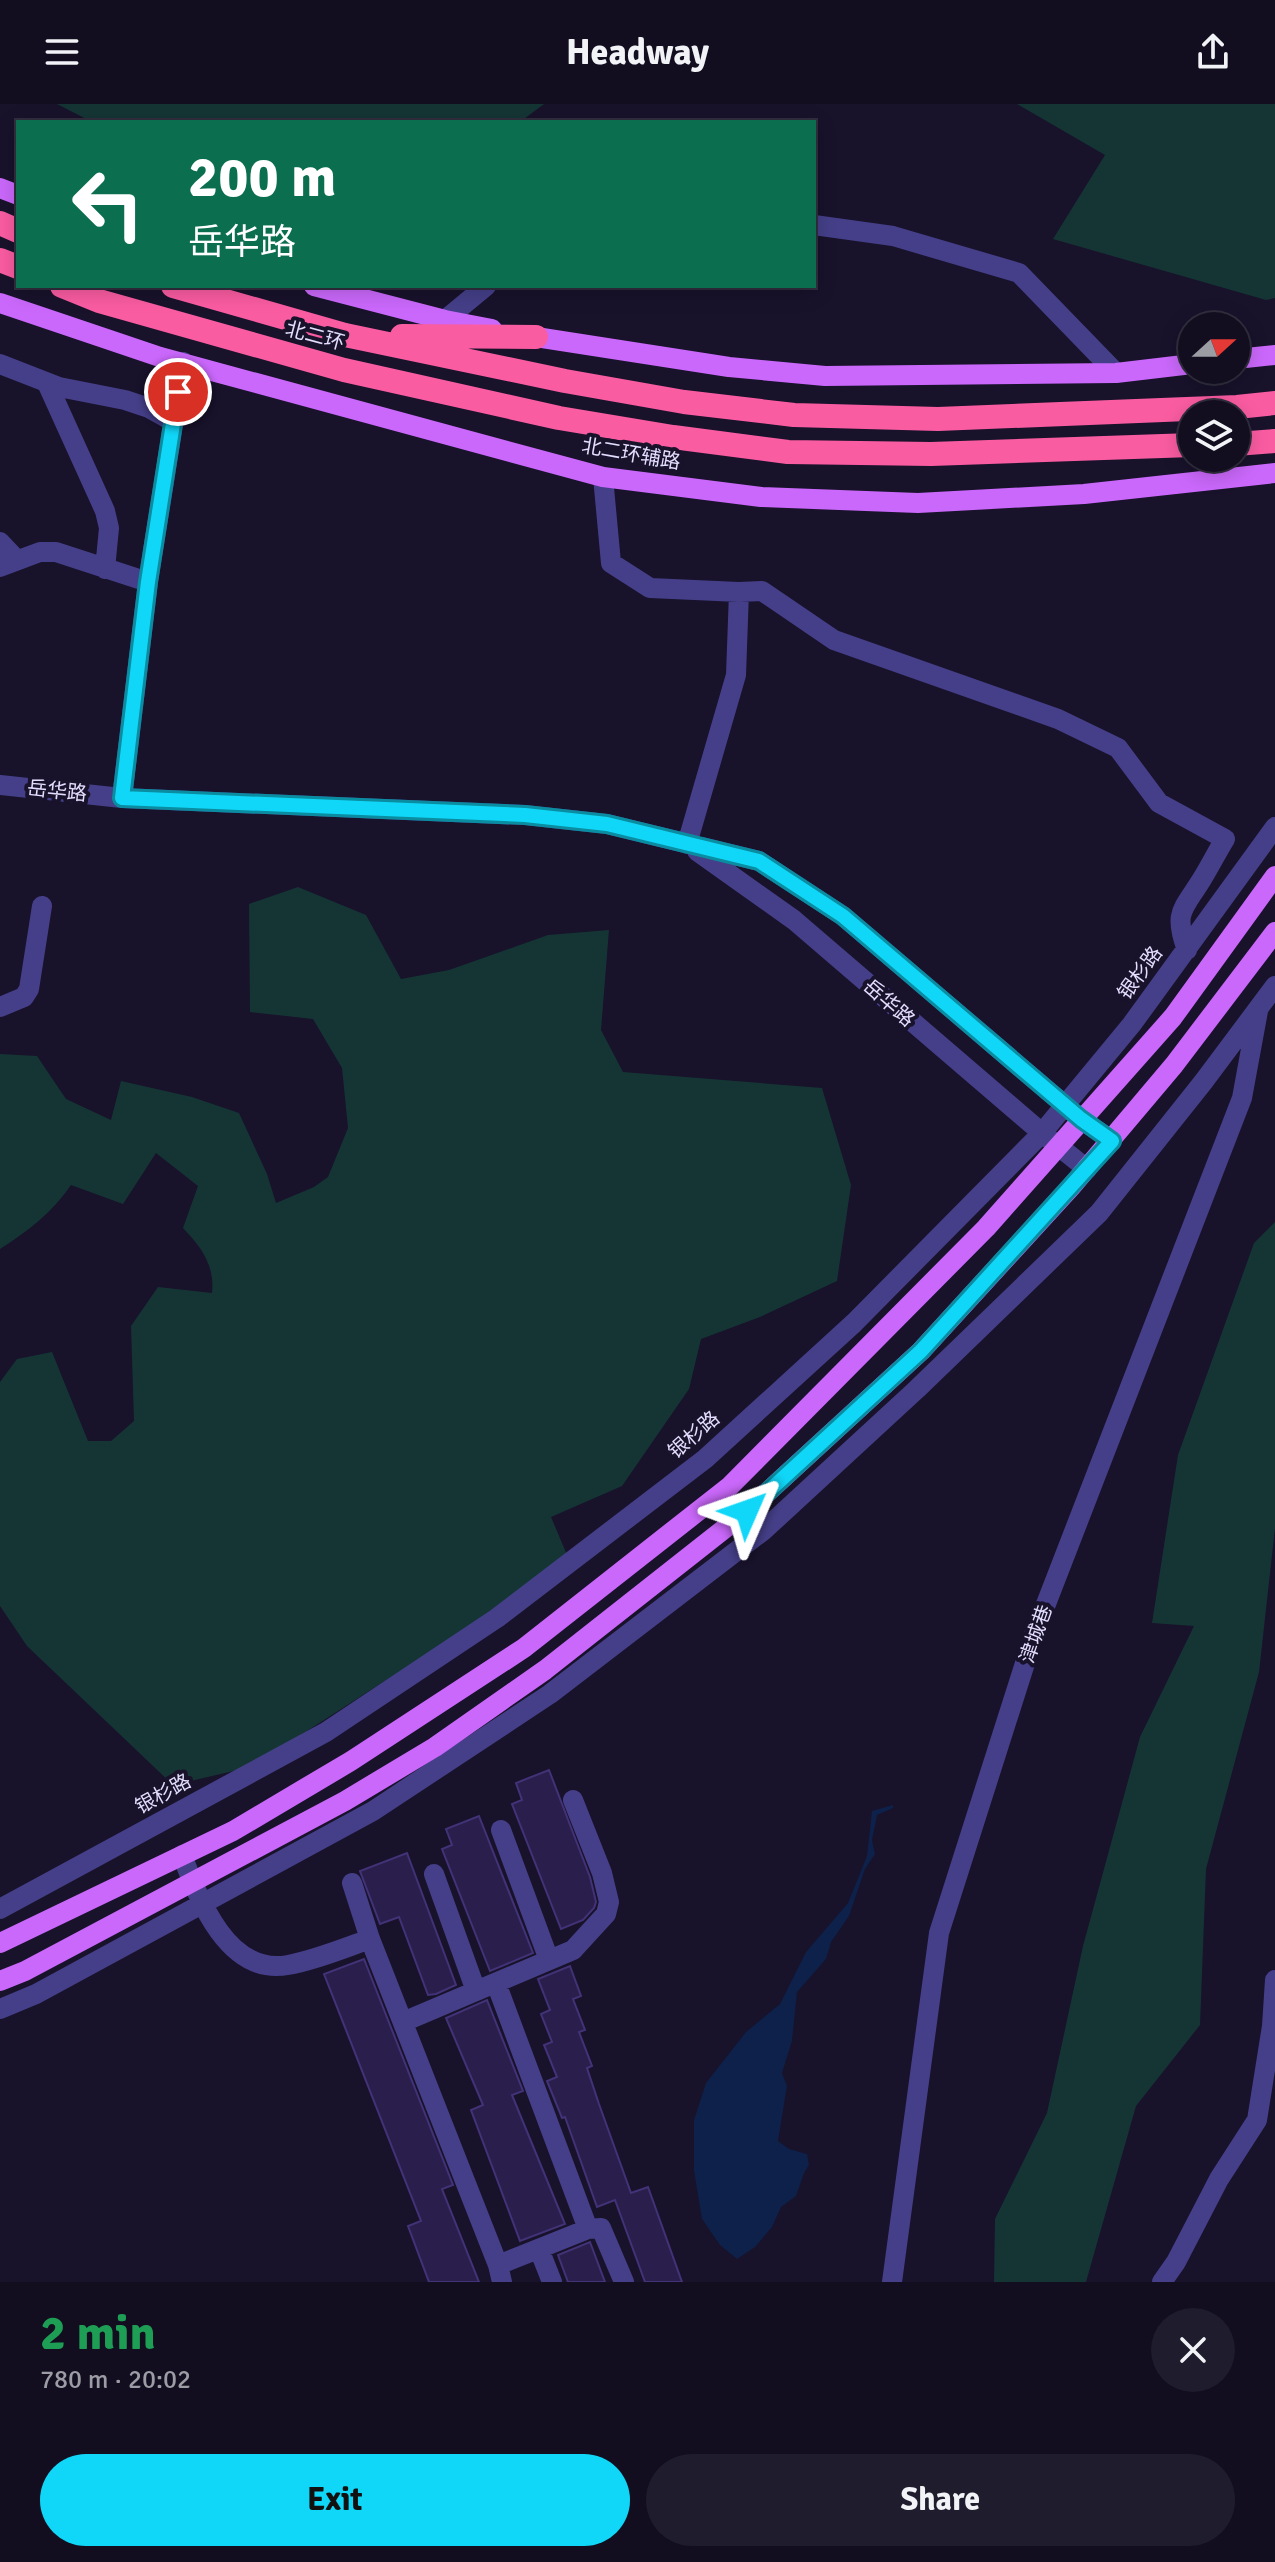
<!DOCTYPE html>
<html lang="en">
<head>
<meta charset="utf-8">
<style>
  body { margin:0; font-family:Signika,"Noto Sans SC",sans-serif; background:#1f1c2d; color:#f1f3f6; height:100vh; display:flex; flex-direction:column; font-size:30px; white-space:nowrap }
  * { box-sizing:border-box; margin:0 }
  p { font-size:26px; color:#9c9ca5 }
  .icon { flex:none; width:44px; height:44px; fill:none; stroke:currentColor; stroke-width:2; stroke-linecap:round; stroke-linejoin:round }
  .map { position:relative; height:2178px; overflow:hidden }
  .panel { display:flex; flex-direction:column; background:#120e20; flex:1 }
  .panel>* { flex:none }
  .banner { position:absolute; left:16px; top:16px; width:800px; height:168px; border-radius:0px; box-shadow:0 4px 20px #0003,0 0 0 2px #312e3e; background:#0b6e4f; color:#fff; overflow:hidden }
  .needle { width:52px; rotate:69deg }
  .fabs { position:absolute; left:1178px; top:208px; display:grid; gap:16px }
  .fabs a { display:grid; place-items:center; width:72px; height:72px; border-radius:50%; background:#120e20; box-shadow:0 4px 20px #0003,0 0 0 2px #312e3e; font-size:40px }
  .pin { position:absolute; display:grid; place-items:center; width:68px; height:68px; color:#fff; margin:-34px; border:4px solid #fff; border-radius:50%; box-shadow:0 2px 8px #0007 }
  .me { position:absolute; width:88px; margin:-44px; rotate:47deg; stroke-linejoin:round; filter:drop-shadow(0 0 6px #0008) }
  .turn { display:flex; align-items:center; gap:28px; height:168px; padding:0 40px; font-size:36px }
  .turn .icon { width:104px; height:104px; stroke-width:2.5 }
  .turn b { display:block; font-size:56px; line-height:68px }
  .round { display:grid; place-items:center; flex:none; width:84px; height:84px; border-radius:42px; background:#1f1c2d }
  .overview { display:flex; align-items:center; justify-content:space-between; height:136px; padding:0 40px }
  h1 { font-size:48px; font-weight:800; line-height:60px; color:#1e9e55 }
  .button { display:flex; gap:16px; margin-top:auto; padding:16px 40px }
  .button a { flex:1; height:92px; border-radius:48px; background:#10d7f8; color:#111; font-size:32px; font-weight:800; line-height:92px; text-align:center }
  .button a+a { background:#1f1c2d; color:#f1f3f6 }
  header { display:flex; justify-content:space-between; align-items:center; height:104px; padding:0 40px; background:#120e20; font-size:36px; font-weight:800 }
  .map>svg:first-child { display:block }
</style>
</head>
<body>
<header><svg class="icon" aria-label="menu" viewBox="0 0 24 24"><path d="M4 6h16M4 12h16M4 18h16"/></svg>Headway<svg class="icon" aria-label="share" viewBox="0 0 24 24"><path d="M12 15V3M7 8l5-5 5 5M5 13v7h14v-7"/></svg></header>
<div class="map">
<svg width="1275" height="2178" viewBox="0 0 1275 2178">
  <rect width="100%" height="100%" fill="#18122b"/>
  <path fill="#153535" d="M57 0H544L520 18H92Z
    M1017 0H1275V194L1266 196 1053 135 1105 51Z
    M298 783 366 811 401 875 449 866 548 831 609 826 601 926 623 968 822 984 851 1081 837 1177 760 1213 701 1235 689 1285 622 1382 551 1413 570 1458 251 1663 173 1681 27 1542 0 1502V1278L17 1255 52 1248 88 1337H111L134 1317 131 1222 158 1183 212 1189C215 1161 201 1143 183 1124L198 1082 156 1049 123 1100 71 1081C52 1109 28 1127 0 1145V950L37 952 66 995 111 1016 121 977 192 993 239 1009 267 1070 276 1099 314 1083 328 1073 348 1024 342 964 313 915 250 908 249 800Z
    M1275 1118V1424L1259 1568 1206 1765 1200 1921 1136 2002 1086 2178H994L995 2115 1047 2009 1083 1842 1140 1633 1194 1522 1152 1519 1178 1351 1254 1139Z"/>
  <path fill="#0d214a" d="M893 1701V1704L877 1711 872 1736 875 1750 865 1765 849 1812 831 1838 826 1855 797 1888 792 1937 782 1969 787 1982 778 2037 789 2045 807 2050 809 2061 804 2069 796 2092 781 2103 772 2123 755 2143 737 2155 720 2141 702 2115 694 2067V2016L706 1979 746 1928 780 1900 806 1848 848 1799 867 1752 872 1707Z"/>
  <path fill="#2a1f4c" stroke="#423277" stroke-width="2" d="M549 1666 590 1773 596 1798 594 1804 583 1816 561 1825 512 1700 522 1696 516 1679Z
    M479 1712 533 1849 490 1867 442 1745 452 1741 446 1725Z
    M407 1749 456 1881 436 1890 428 1891 399 1813 380 1820 360 1767Z
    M364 1855 453 2081 442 2085 479 2178H429L408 2122 421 2117 324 1870Z
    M570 1862 581 1892 573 1895 585 1926 579 1928 592 1962 587 1964 599 2000 631 2089 648 2083 682 2178H645L615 2096 597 2103 565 2013 562 2014 547 1977 557 1973 544 1941 552 1938 541 1910 550 1906 538 1875Z
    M487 1896 523 1987 512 1991 565 2120 520 2137 471 2006 483 2001 446 1914Z
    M590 2138 605 2178H568L558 2151Z"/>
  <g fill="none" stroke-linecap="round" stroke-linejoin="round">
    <path stroke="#453f89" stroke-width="20" d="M814 121 893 132 1019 169 1116 269
      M445 216 486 182
      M0 260 59 283 125 296 149 304 174 318
      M47 279 105 407 109 424 105 465
      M603 373 611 459 650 484 739 488 736 571 687 740
      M0 438 17 456
      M0 463 40 448H56L148 478
      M739 488 762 487 834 536 1058 615 1118 644 1159 699 1225 735C1217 748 1210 762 1202 775 1183 806 1173 808 1187 846
      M0 681 122 694 525 711 607 720 759 757 843 812 1081 1015 1112 1037
      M122 694 148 478 183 258
      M697 747 794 816 1042 1029 1087 1065
      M0 903 24 893 29 885 42 802
      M501 1726 549 1856
      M182 1751C199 1796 228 1872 288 1861 316 1856 344 1844 370 1835
      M434 1770 476 1887
      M352 1779 370 1835 498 2161 502 2178
      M0 1805 326 1628 497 1514 705 1355 854 1219 1042 1029 1132 920 1275 723
      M496 1879 588 2125
      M0 1905 36 1890 373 1707 550 1590 764 1426 917 1285 1099 1109 1204 977 1275 882
      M403 1918 573 1846 606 1810 609 1798 602 1769 573 1696
      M539 2145 552 2178
      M498 2161 588 2125 601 2124 624 2178
      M892 2178 939 1829 1034 1531 1242 994 1258 907
      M1162 2178 1176 2158 1219 2075 1257 2016 1272 1922 1275 1876"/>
    <path stroke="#ca68fb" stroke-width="20" d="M0 84 18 91
      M314 182 445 216 492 225
      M0 199 160 253 603 373 761 393 918 399 1084 390 1275 369
      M523 231 729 263 825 272 1116 269 1192 260
      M1236 255 1275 251
      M0 1839 233 1727 351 1657 524 1544 730 1382 986 1124 1173 913 1275 772
      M0 1877 25 1867 345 1697 435 1643 545 1566 747 1407 921 1247 1071 1083 1174 961 1275 828"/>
    <path stroke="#fa5ca2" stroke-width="24" d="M0 119 18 127
      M0 156 18 163
      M62 182 99 197 344 266 559 314 673 333 788 348 931 350 1192 341
      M173 182 345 231 565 277 684 298 794 311 938 315 1237 303 1275 299
      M402 232 536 233
      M1236 340 1275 337"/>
  </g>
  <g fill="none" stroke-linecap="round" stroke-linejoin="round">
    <g stroke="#0a8ca1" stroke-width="20">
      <path id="route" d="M178 288 148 478 122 694 525 711 607 720 759 757 843 812 1081 1015 1112 1037 921 1247 747 1407"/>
    </g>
    <use href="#route" stroke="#10d7f8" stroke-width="14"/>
  </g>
  <g text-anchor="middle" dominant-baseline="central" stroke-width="8" stroke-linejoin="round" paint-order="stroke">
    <g font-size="20" fill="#e3defe" stroke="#18122b">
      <text transform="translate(315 232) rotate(15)">北二环</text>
      <text transform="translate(631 350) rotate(10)">北二环辅路</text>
      <text transform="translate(57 687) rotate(6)">岳华路</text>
      <text transform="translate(1140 869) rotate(-54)">银杉路</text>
      <text transform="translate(889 899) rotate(41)">岳华路</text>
      <text transform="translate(694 1331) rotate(-41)">银杉路</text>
      <text transform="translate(1036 1530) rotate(-71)">津城巷</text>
      <text transform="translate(163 1690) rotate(-29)">银杉路</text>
    </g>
  </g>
</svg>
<div class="fabs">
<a><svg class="needle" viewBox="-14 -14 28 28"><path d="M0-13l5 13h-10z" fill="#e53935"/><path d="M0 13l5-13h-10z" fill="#9c9ca5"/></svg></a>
<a><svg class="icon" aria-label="layers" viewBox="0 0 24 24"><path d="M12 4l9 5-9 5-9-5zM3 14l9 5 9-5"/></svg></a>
</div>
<div class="pin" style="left:178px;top:288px;background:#d93025"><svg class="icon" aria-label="arrive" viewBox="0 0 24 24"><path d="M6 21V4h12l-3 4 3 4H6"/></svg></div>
<svg class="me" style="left:747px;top:1407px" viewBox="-20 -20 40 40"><path d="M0-17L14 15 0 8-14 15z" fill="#10d7f8" stroke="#fff" stroke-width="4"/></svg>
<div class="banner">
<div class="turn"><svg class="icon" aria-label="left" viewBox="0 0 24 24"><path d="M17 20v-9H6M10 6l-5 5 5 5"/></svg><div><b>200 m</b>岳华路</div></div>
</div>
</div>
<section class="panel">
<div class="overview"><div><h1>2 min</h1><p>780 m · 20:02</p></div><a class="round"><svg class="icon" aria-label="close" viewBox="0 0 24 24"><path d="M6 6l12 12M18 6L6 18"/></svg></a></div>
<div class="button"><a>Exit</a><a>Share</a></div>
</section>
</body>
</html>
